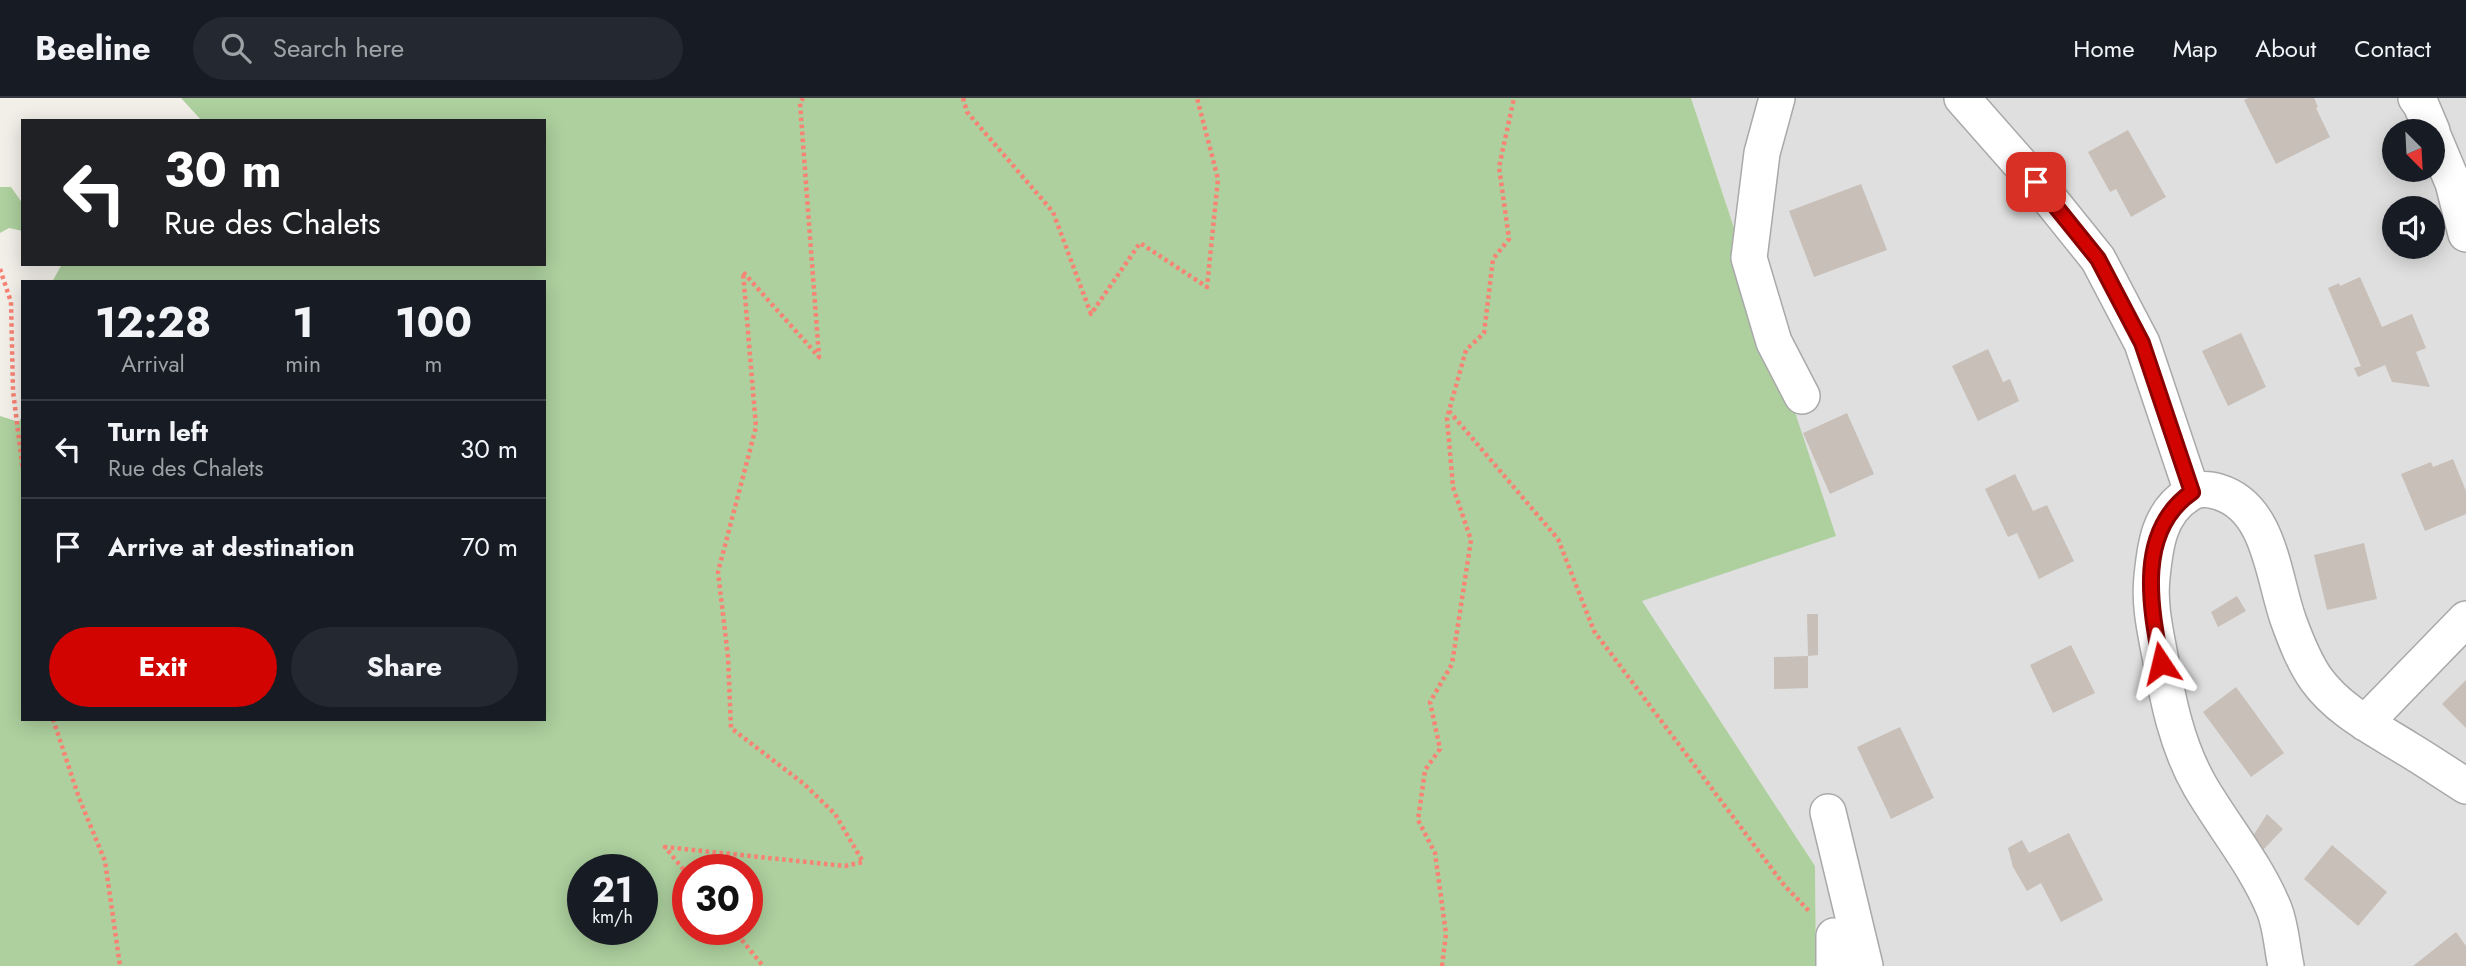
<!DOCTYPE html>
<html lang="en">
<head>
<meta charset="utf-8">
<style>
  body { margin:0; font-family:Jost,sans-serif; background:#242831; color:#f1f3f6; height:100vh; display:flex; flex-direction:column; font-size:26px; white-space:nowrap }
  * { box-sizing:border-box; margin:0 }
  p { font-size:23px; color:#9ea1a6 }
  .icon { flex:none; width:38px; height:38px; fill:none; stroke:currentColor; stroke-width:2; stroke-linecap:round; stroke-linejoin:round }
  .map { position:relative; flex:1; overflow:hidden }
  .side { position:absolute; left:21px; top:182px; width:525px; height:441px; display:flex; flex-direction:column; background:#171b24; border-radius:0px; box-shadow:0 4px 18px #0003 }
  .side>* { flex:none }
  .top-card { position:absolute; left:21px; top:21px; width:525px; height:147px; border-radius:0px; box-shadow:0 4px 18px #0003; background:#202124; color:#fff; overflow:hidden }
  .needle { width:46px; rotate:156deg }
  .fabs { position:absolute; left:2382px; top:21px; display:grid; gap:14px }
  .fabs a { display:grid; place-items:center; width:63px; height:63px; border-radius:50%; background:#171b24; box-shadow:0 4px 18px #0003; font-size:35px }
  .speed { position:absolute; left:567px; top:756px; display:flex; gap:14px; font-size:35px; font-weight:700; text-align:center }
  .speed>* { display:grid; place-content:center; width:91px; height:91px; border-radius:50%; background:#171b24; box-shadow:0 4px 18px #0003; line-height:1 }
  .speed small { font-size:18px; font-weight:400 }
  .speed .limit { border:10px solid #d22; background:#fff; color:#111 }
  .pin { position:absolute; display:grid; place-items:center; width:60px; height:60px; color:#fff; margin:-30px; border-radius:14px; box-shadow:0 4px 10px #0006 }
  .me { position:absolute; width:77px; margin:-38px; rotate:350deg; stroke-linejoin:round; filter:drop-shadow(0 0 5px #0008) }
  .turn { display:flex; align-items:center; gap:24px; height:147px; padding:0 28px; font-size:32px }
  .turn .icon { width:91px; height:91px; stroke-width:2.5 }
  .turn b { display:block; font-size:49px; line-height:60px }
  .eta { display:flex; justify-content:space-evenly; align-items:center; height:119px; text-align:center }
  .eta b { font-size:42px; font-weight:700; line-height:49px }
  .action { display:flex; gap:14px; margin-top:auto; padding:14px 28px }
  .action a { flex:1; height:80px; border-radius:42px; background:#d10402; color:#fff; font-size:28px; font-weight:700; line-height:80px; text-align:center }
  .action a+a { background:#242831; color:#f1f3f6 }
  ul { padding:0; list-style:none }
  li { display:flex; align-items:center; gap:21px; height:98px; padding:0 28px; border-top:2px solid #363941 }
  li div { flex:1 }
  li b { display:block; font-size:26px }
  li em { font-style:normal }
  header { display:flex; align-items:center; gap:42px; box-sizing:border-box; height:98px; padding:0 35px; background:#171b24; border-bottom:2px solid #363941 }
  header strong { font-size:33px }
  nav { display:flex; gap:38px; margin-inline-start:auto; font-size:24px }
  .search { width:490px; height:63px; background:#242831; display:flex; align-items:center; gap:18px; box-sizing:border-box; padding:0 24px; border-radius:38px; color:#9ea1a6; font-size:26px }
  .map>svg:first-child { display:block }
</style>
</head>
<body>
<header>
<strong>Beeline</strong>
<div class="search"><svg class="icon" aria-label="search" viewBox="0 0 24 24"><circle cx="10" cy="10" r="6"/><path d="M15 15l6 6"/></svg>Search here</div>
<nav><a>Home</a><a>Map</a><a>About</a><a>Contact</a></nav>
</header>
<div class="map">
<svg width="2466" height="868" viewBox="0 0 2466 868">
  <rect width="100%" height="100%" fill="#f2efe9"/>
  <path fill="#e0dfdf" fill-rule="evenodd" d="M1691 0H2466V868H1816L1815 768 1641 502 1835 438ZM2394 33H2432V72H2394ZM2394 110H2432V149H2394Z"/>
  <path fill="#add09e" fill-rule="evenodd" d="M181 0H1691L1836 438 1642 503 1815 768 1816 868H0V318L19 324 23 316V621H544V184H52L62 166H142L148 168 150 166H544V23H202ZM583 772H642V831H583ZM688 772H747V831H688Z
    M0 89H11L23 106V133L9 130 0 135Z"/>
  <path fill="#c7bfb8" d="M2248 0H2314L2318 9 2316 10 2330 39 2276 66 2244 2Z
    M2128 32 2166 99 2131 119 2116 91 2110 94 2088 54Z
    M1861 86 1887 152 1814 179 1789 113Z
    M2360 179 2382 229 2412 216 2426 250 2416 254 2430 289 2392 284 2385 267 2358 279 2354 270 2361 268 2328 190 2339 185 2340 188Z
    M2241 235 2266 289 2228 308 2202 253Z
    M1988 251 2003 284 2010 281 2019 303 1978 323 1952 268Z
    M1847 315 1874 376 1830 396 1803 335Z
    M2453 361 2466 393V416L2425 433 2401 376 2431 364 2433 369Z
    M2015 376 2033 413 2047 407 2074 463 2039 481 2017 435 2008 439 1985 391Z
    M2364 445 2377 501 2327 512 2314 457Z
    M2237 498 2246 513 2218 529 2211 514Z
    M1807 516H1818V557L1808 558Z
    M2071 547 2095 595 2053 615 2030 567Z
    M1808 558V590L1774 591V559Z
    M2466 582V630L2442 606Z
    M2236 589 2284 655 2251 679 2203 614Z
    M1900 629 1934 700 1891 721 1857 649Z
    M2267 716 2283 731 2263 752 2253 738Z
    M2069 735 2103 802 2061 824 2041 785 2027 793 2013 769 2008 750 2022 742 2029 755Z
    M2332 747 2387 794 2358 828 2304 781Z
    M2456 834 2466 848V868H2413Z"/>
  <g fill="none" stroke-linecap="round" stroke-linejoin="round">
    <g stroke="#a9a9a9" stroke-width="38">
      <path id="street" d="M1777 0 1762 55 1749 160 1774 244 1802 298
        M1962 0 2036 84 2098 161 2142 245 2192 394
        M2416 0 2421 7 2432 33
        M2432 35 2453 85 2466 136
        M2365 625 2466 521
        M1828 714 1865 868
        M1834 868V838L1849 845 1859 865
        M2286 868C2282 850 2281 828 2274 811 2256 767 2224 729 2200 688 2177 648 2168 603 2160 558 2155 532 2149 506 2152 479 2155 448 2159 414 2189 396 2198 390 2209 391 2219 394 2271 410 2273 481 2289 524 2296 543 2304 564 2316 581 2339 613 2376 631 2408 651 2428 663 2447 676 2466 688"/>
    </g>
    <path stroke="#f88273" stroke-width="4.5" stroke-dasharray="3.5 3.5" stroke-linecap="butt" d="M963 0 967 14 1053 114 1091 216 1140 145 1207 189 1218 81 1197 0
      M0 171 11 204 13 293 23 373
      M1449 313 1558 441 1594 533 1784 787 1809 813
      M53 621 79 700 105 763 120 868
      M688 777 665 749 845 768 863 764 835 716 804 686 731 630 728 559 718 474 756 329 743 174 819 259 800 5 803 0
      M733 831 763 868
      M1442 868 1446 836 1435 755 1418 722 1425 672 1440 651 1430 604 1452 566 1471 442 1453 389 1447 320 1466 252 1484 235 1493 161 1509 141 1499 69 1514 0"/>
    <use href="#street" stroke="#fff" stroke-width="35"/>
  </g>
  <g fill="none" stroke-linecap="round" stroke-linejoin="round">
    <g stroke="#880301" stroke-width="18">
      <path id="route" d="M2036 84 2098 161 2142 245 2192 394C2136 433 2150 507 2161 565"/>
    </g>
    <use href="#route" stroke="#d10402" stroke-width="12"/>
  </g>
</svg>
<div class="fabs">
<a><svg class="needle" viewBox="-14 -14 28 28"><path d="M0-13l5 13h-10z" fill="#e53935"/><path d="M0 13l5-13h-10z" fill="#9ea1a6"/></svg></a>
<a><svg class="icon" aria-label="sound" viewBox="0 0 24 24"><path d="M4 9h4l5-4v14l-5-4H4zM17 9q2 3 0 6"/></svg></a>
</div>
<div class="speed"><div>21<small>km/h</small></div><div class="limit">30</div></div>
<div class="pin" style="left:2036px;top:84px;background:#d93025"><svg class="icon" aria-label="arrive" viewBox="0 0 24 24"><path d="M6 21V4h12l-3 4 3 4H6"/></svg></div>
<svg class="me" style="left:2161px;top:565px" viewBox="-20 -20 40 40"><path d="M0-17L14 15 0 8-14 15z" fill="#d10402" stroke="#fff" stroke-width="4"/></svg>
<div class="top-card">
<div class="turn"><svg class="icon" aria-label="left" viewBox="0 0 24 24"><path d="M17 20v-9H6M10 6l-5 5 5 5"/></svg><div><b>30 m</b>Rue des Chalets</div></div>
</div>
<section class="side">
<div class="eta">
<div><b>12:28</b><p>Arrival</p></div>
<div><b>1</b><p>min</p></div>
<div><b>100</b><p>m</p></div>
</div>
<ul>
<li><svg class="icon" aria-label="left" viewBox="0 0 24 24"><path d="M17 20v-9H6M10 6l-5 5 5 5"/></svg><div><b>Turn left</b><p>Rue des Chalets</p></div><em>30 m</em></li>
<li><svg class="icon" aria-label="arrive" viewBox="0 0 24 24"><path d="M6 21V4h12l-3 4 3 4H6"/></svg><div><b>Arrive at destination</b></div><em>70 m</em></li>
</ul>
<div class="action"><a>Exit</a><a>Share</a></div>
</section>
</div>
</body>
</html>
